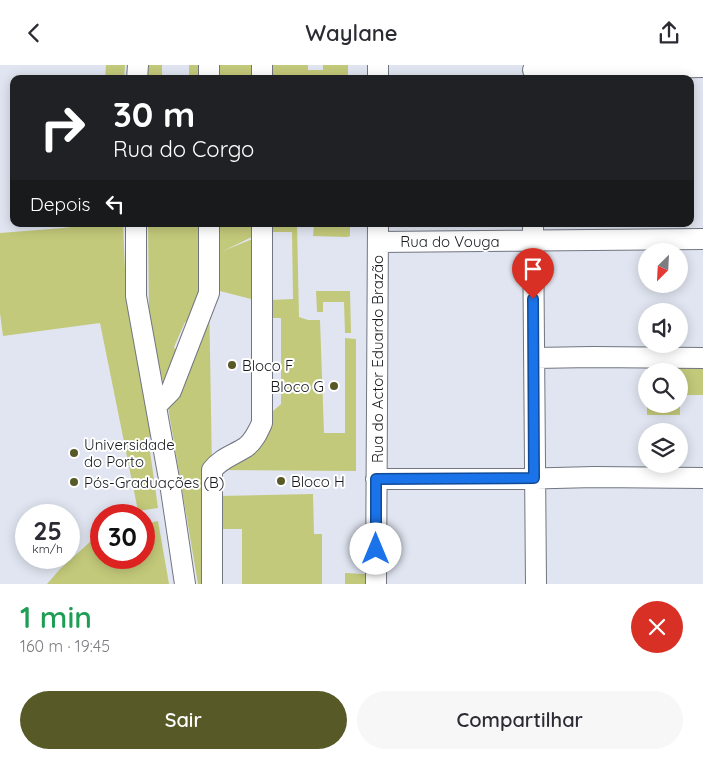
<!DOCTYPE html>
<html lang="pt">
<head>
<meta charset="utf-8">
<style>
  body { margin:0; font-family:Quicksand,sans-serif; background:#f7f7f7; color:#2b2b33; height:100vh; display:flex; flex-direction:column; font-size:19px; white-space:nowrap }
  * { box-sizing:border-box; margin:0 }
  p { font-size:16px; color:#7c7c81 }
  .icon { flex:none; width:28px; height:28px; fill:none; stroke:currentColor; stroke-width:2; stroke-linecap:round; stroke-linejoin:round }
  .map { position:relative; height:519px; overflow:hidden }
  .details { display:flex; flex-direction:column; background:#fff; flex:1 }
  .details>* { flex:none }
  .guide { position:absolute; left:10px; top:10px; width:684px; height:152px; border-radius:10px; box-shadow:0 2px 12px #0003; background:#202124; color:#fff; overflow:hidden }
  .needle { width:32px; rotate:204deg }
  .tools { position:absolute; left:638px; top:178px; display:grid; gap:10px }
  .tools a { display:grid; place-items:center; width:50px; height:50px; border-radius:50%; background:#fff; box-shadow:0 2px 12px #0003; font-size:25px }
  .speed { position:absolute; left:15px; top:439px; display:flex; gap:10px; font-size:25px; font-weight:700; text-align:center }
  .speed>* { display:grid; place-content:center; width:65px; height:65px; border-radius:50%; background:#fff; box-shadow:0 2px 12px #0003; line-height:1 }
  .speed small { font-size:12px; font-weight:400 }
  .speed .limit { border:8px solid #d22; background:#fff; color:#111 }
  .pin { position:absolute; display:grid; place-items:center; width:42px; height:42px; color:#fff; margin:-51px -21px; border-radius:50% 50% 50% 0; rotate:-45deg; box-shadow:0 0 5px #0007 }
  .pin .icon { rotate:45deg }
  .me { position:absolute; width:55px; margin:-28px; rotate:0deg; stroke-linejoin:round; filter:drop-shadow(0 0 4px #0008) }
  .turn { display:flex; align-items:center; gap:18px; height:105px; padding:0 20px; font-size:22px }
  .turn .icon { width:65px; height:65px; stroke-width:2.5 }
  .turn b { display:block; font-size:35px; line-height:42px }
  .then { display:flex; align-items:center; height:48px; padding:0 20px; background:#0003; gap:10px; font-size:19px }
  .round { display:grid; place-items:center; flex:none; width:52px; height:52px; border-radius:26px; background:#f7f7f7 }
  .summary { display:flex; align-items:center; justify-content:space-between; height:85px; padding:0 20px }
  h1 { font-size:30px; font-weight:600; line-height:38px; color:#1e9e55 }
  .action { display:flex; gap:10px; margin-top:auto; padding:10px 20px }
  .action a { flex:1; height:58px; border-radius:30px; background:#575927; color:#fff; font-size:20px; font-weight:600; line-height:58px; text-align:center }
  .action a+a { background:#f7f7f7; color:#2b2b33 }
  header { display:flex; justify-content:space-between; align-items:center; height:65px; padding:0 20px; background:#fff; font-size:22px; font-weight:600 }
  .map>svg:first-child { display:block }
</style>
</head>
<body>
<header><svg class="icon" aria-label="back" viewBox="0 0 24 24"><path d="M15 5l-7 7 7 7"/></svg>Waylane<svg class="icon" aria-label="share" viewBox="0 0 24 24"><path d="M12 15V3M7 8l5-5 5 5M5 13v7h14v-7"/></svg></header>
<div class="map">
<svg width="703" height="519" viewBox="0 0 703 519">
  <rect width="100%" height="100%" fill="#e0e5f1"/>
  <path fill="#c3c97a" fill-rule="evenodd" d="M106 0H125L124 14H105Z
    M147 0H162V14H147Z
    M189 0H210L209 14H189Z
    M213 0H258L257 14H213Z
    M267 0H308V5H323V0H348V14H267Z
    M96 159H123L126 227 129 250 151 372H148L158 443 138 446 100 258 3 271 0 248V168L63 163Z
    M148 159H262V167L223 186 262 170 263 237 212 224 209 228 212 405V519H198L166 330 154 279 149 243ZM196 255 188 283 175 284 174 282 185 257Z
    M278 159H297L299 252 308 255H320L324 368H345V273L356 274V406L221 405 219 431 313 429 314 469H322V519H242V464H220L216 462V411L220 405 221 395 246 381 254 373 262 356 281 339V253H263V240L270 243 271 235 293 234 292 167H270L271 163Z
    M314 159H322V162H343L344 159H350V171L347 172 313 171Z
    M316 226H350L351 268H345L344 237H323V247H317Z
    M647 303H703V330H680V350H647V339H679V306H647Z
    M158 456 169 519H47L60 504 101 467V492H144V459Z
    M345 508 365 509V519H345Z"/>
  <g fill="none" stroke-linecap="round" stroke-linejoin="round">
    <g stroke="#717681" stroke-width="22">
      <path id="street" d="M262 0V14
        M533 5 703 2
        M137 14 138 0
        M209 14V0
        M378 14V0
        M136 159V231L171 425 185 519
        M533 159 536 519
        M378 177 703 174
        M534 293 592 292 703 293
        M156 341 171 326 209 228V159
        M376 414H516L594 412 703 413
        M212 519V405C221 393 234 390 246 382 254 376 258 367 262 358V159
        M376 519 378 159"/>
    </g>
    <use href="#street" stroke="#fff" stroke-width="20"/>
  </g>
  <g fill="none" stroke-linecap="round" stroke-linejoin="round">
    <g stroke="#114b97" stroke-width="12">
      <path id="route" d="M376 484V414L534 413 533 234"/>
    </g>
    <use href="#route" stroke="#1a73e8" stroke-width="9"/>
  </g>
  <g fill="#575927" stroke="#fff" stroke-width="2">
    <circle cx="232" cy="300" r="5"/>
    <circle cx="334" cy="321" r="5"/>
    <circle cx="74" cy="388" r="5"/>
    <circle cx="281" cy="416" r="5"/>
    <circle cx="74" cy="417" r="5"/>
  </g>
  <g text-anchor="middle" dominant-baseline="central" stroke-width="4" stroke-linejoin="round" paint-order="stroke">
    <g font-size="15" fill="#17191d" stroke="#fff">
      <text x="450" y="176">Rua do Vouga</text>
      <text transform="translate(377 294) rotate(-90)">Rua do Actor Eduardo Brazão</text>
    </g>
    <g font-size="15" fill="#17191d" stroke="#fff" text-anchor="start">
      <text x="242" y="300">Bloco F</text>
      <text x="324" y="321" text-anchor="end">Bloco G</text>
      <text x="84" y="379">Universidade<tspan x="84" dy="17">do Porto</tspan></text>
      <text x="291" y="416">Bloco H</text>
      <text x="84" y="417">Pós-Graduações (B)</text>
    </g>
  </g>
</svg>
<div class="tools">
<a><svg class="needle" viewBox="-14 -14 28 28"><path d="M0-13l5 13h-10z" fill="#e53935"/><path d="M0 13l5-13h-10z" fill="#7c7c81"/></svg></a>
<a><svg class="icon" aria-label="sound" viewBox="0 0 24 24"><path d="M4 9h4l5-4v14l-5-4H4zM17 9q2 3 0 6"/></svg></a>
<a><svg class="icon" aria-label="search" viewBox="0 0 24 24"><circle cx="10" cy="10" r="6"/><path d="M15 15l6 6"/></svg></a>
<a><svg class="icon" aria-label="layers" viewBox="0 0 24 24"><path d="M12 4l9 5-9 5-9-5zM3 14l9 5 9-5"/></svg></a>
</div>
<div class="speed"><div>25<small>km/h</small></div><div class="limit">30</div></div>
<div class="pin" style="left:533px;top:234px;background:#d93025"><svg class="icon" aria-label="arrive" viewBox="0 0 24 24"><path d="M6 21V4h12l-3 4 3 4H6"/></svg></div>
<svg class="me" style="left:376px;top:484px" viewBox="-20 -20 40 40"><circle r="19" fill="#fff"/><path d="M0-13L10 11 0 6-10 11z" fill="#1a73e8"/></svg>
<div class="guide">
<div class="turn"><svg class="icon" aria-label="right" viewBox="0 0 24 24"><path d="M7 20v-9h11M14 6l5 5-5 5"/></svg><div><b>30 m</b>Rua do Corgo</div></div>
<div class="then">Depois<svg class="icon" aria-label="left" viewBox="0 0 24 24"><path d="M17 20v-9H6M10 6l-5 5 5 5"/></svg></div>
</div>
</div>
<section class="details">
<div class="summary"><div><h1>1 min</h1><p>160 m · 19:45</p></div><a class="round" style="background:#d93025;color:#fff"><svg class="icon" aria-label="close" viewBox="0 0 24 24"><path d="M6 6l12 12M18 6L6 18"/></svg></a></div>
<div class="action"><a>Sair</a><a>Compartilhar</a></div>
</section>
</body>
</html>
